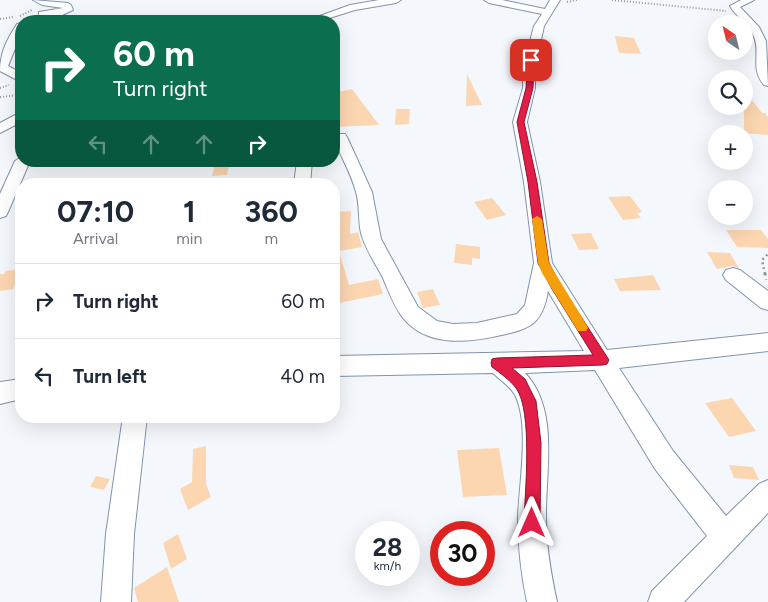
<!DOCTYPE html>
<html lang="en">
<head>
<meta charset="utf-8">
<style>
  body { margin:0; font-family:Figtree,sans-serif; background:#f2f2f3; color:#1f2937; height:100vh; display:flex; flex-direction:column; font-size:19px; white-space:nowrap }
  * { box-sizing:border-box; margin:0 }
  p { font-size:16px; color:#747a83 }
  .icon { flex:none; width:28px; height:28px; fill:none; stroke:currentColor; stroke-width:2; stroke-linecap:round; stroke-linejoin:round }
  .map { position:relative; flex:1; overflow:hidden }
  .panel { position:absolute; left:15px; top:178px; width:325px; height:245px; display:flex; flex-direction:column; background:#fff; border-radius:20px; box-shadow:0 5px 20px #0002 }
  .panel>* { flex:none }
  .top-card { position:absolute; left:15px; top:15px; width:325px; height:152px; border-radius:20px; box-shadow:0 5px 20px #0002; background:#0b6e4f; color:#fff; overflow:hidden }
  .needle { width:32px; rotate:325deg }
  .controls { position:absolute; left:708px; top:15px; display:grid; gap:10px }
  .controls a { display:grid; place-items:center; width:45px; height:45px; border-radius:50%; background:#fff; box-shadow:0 5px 20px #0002; font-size:25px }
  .speed { position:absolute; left:355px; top:521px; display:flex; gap:10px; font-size:25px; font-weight:700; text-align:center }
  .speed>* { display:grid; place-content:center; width:65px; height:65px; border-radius:50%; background:#fff; box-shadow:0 5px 20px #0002; line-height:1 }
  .speed small { font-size:12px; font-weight:400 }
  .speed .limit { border:8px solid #d22; background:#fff; color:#111 }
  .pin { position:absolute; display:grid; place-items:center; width:42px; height:42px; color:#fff; margin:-21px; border-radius:10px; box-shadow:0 2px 8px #0006 }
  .me { position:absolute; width:55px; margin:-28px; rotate:0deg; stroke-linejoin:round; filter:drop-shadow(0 0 4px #0008) }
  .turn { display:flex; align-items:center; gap:18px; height:105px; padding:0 15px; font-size:22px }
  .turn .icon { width:65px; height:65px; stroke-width:2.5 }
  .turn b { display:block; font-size:35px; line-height:42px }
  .lanes { display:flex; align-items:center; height:48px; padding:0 15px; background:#0003; justify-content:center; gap:25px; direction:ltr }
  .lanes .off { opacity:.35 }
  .eta { display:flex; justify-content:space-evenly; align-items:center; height:85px; text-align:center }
  .eta b { font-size:30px; font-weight:700; line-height:35px }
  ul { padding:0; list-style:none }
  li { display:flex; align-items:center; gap:15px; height:75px; padding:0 15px; border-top:1px solid #e0e1e3 }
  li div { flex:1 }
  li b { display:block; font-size:19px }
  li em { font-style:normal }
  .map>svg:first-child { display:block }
</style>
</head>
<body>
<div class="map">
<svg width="768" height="602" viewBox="0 0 768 602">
  <rect width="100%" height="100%" fill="#f4f8fd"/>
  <path fill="#fbd6b1" d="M615 36 634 38 641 54 619 53Z
    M467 74 482 105 466 106Z
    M352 89 379 125 334 127V93Z
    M744 90 762 113H765L768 117V135L744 133Z
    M396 109H410L409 124 395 125Z
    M216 161H230L227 175 212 176Z
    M630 196 642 212 637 213 641 218 623 220 608 197Z
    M492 198 506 215 487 220 474 202Z
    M351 211 350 234 358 232 362 247 339 251 349 285 378 279 383 294 334 304V212Z
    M726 230H761L768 239V248L737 247Z
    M591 233 599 249 579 250 571 234Z
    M456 244 480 247V259L472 258V265L454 263Z
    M707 252 730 253 739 268 732 266 717 269Z
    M21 269 13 289 0 291V274H4L6 271Z
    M653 275 661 290 620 291 614 279Z
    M433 289 440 305 423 308 417 292Z
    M732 398 756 431 729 437 705 403Z
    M206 446V484L211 497 188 510 180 489 192 482 193 449Z
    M499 448 507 495 463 497 457 450Z
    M729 465 753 467 759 480 734 478Z
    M96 476 110 479 104 490 90 487Z
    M178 534 187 559 171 569 163 543Z
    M167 567 179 602H138L134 588Z"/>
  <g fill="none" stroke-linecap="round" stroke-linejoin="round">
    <g stroke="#8093ac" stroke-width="2">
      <path id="minor" d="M33 0 68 3 71 5 73 10 60 16H39V12L63 8 42 5Z
        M379 0H401L396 3 355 10 320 21H306L350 5Z
        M484 0H502L545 9 550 0H560L544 26 535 68V88L527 122 540 182 552 263 607 350 768 333V351L619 368 673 451 726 516 759 484 768 480V513L684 602H648L652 591 707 536 655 469 595 370 525 373C560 410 545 472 546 518 546 546 551 574 557 602H527C521 574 518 546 518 518 519 485 530 424 515 395 510 386 500 380 493 373L334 376V356L584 351 548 291C542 326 529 329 497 336 465 343 427 346 404 319 394 307 389 292 383 278 376 264 365 249 361 233 358 220 360 205 356 192 351 173 341 157 334 139L335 134H345L347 137 372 192 381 239 418 307 437 321 453 324 477 323 517 314 525 305 534 263 524 182 513 122 523 88V68L534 26 542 14 489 3Z
        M741 0H754L740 7 759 27 766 41 768 86 764 85C749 67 762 53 753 34 748 23 736 17 730 6Z
        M21 23V34L8 66 21 73V82L0 71C0 53 7 39 17 24Z
        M21 112V122L0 133V123Z
        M21 157V161H30L8 212 6 216 0 218V194L15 161Z
        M297 161H312L310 184H294Z
        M733 268 740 270 768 291V310L761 308 726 280 723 275 726 270Z
        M21 379V399L0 404V382Z
        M123 416H147L134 534 131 602H101L106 534Z"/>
    </g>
    <path stroke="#93989f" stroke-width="2" stroke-dasharray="1 2" stroke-linecap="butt" d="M612 0 726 11
      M567 2 577 0
      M20 16 32 10
      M0 19 14 17
      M0 88 9 85
      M0 97 21 95"/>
    <path stroke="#93989f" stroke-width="2.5" stroke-dasharray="2 3" stroke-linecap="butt" d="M765 274 762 260 768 254"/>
    <path stroke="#93989f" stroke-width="3" stroke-dasharray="2.5 4" stroke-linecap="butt" d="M765 273 766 280"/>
    <use href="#minor" fill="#fff" fill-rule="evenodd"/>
  </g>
  <path fill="#e11d48" stroke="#92132f" d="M531 58 534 60 533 88 524 122 537 182 549 263 560 284 609 360 607 364 603 365 512 368 525 379 536 401 541 443 540 523 538 529 532 531 527 529 524 523C525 492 533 411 516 388 510 380 500 373 492 367L491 363 492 359 497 358 593 355 552 289 538 263 528 182 517 122 526 88 528 60Z"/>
  <path fill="#f59e0b" d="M537 216 542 219 549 263 586 324 588 328 586 331H578L542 273 538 263 532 219Z"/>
</svg>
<div class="controls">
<a><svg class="needle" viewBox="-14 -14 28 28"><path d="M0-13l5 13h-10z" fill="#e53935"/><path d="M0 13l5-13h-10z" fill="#747a83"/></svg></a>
<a><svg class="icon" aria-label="search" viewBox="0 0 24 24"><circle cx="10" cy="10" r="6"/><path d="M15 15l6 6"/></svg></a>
<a>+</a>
<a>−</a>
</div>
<div class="speed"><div>28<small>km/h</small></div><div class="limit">30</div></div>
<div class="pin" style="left:531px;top:60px;background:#d93025"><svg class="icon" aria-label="arrive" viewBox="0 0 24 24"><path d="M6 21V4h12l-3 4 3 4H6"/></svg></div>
<svg class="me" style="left:532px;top:523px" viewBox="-20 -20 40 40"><path d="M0-17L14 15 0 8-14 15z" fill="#e11d48" stroke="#fff" stroke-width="4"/></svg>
<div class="top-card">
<div class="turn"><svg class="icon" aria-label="right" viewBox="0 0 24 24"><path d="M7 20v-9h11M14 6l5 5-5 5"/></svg><div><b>60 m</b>Turn right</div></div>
<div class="lanes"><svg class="icon off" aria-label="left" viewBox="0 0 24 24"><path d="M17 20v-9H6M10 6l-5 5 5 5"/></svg><svg class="icon off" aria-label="ahead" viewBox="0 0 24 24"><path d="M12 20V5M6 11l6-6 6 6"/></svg><svg class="icon off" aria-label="ahead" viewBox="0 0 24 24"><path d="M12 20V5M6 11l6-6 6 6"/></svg><svg class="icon" aria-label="right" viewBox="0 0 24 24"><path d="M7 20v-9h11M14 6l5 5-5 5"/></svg></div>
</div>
<section class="panel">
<div class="eta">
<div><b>07:10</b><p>Arrival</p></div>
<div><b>1</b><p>min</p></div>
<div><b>360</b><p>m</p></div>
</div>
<ul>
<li><svg class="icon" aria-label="right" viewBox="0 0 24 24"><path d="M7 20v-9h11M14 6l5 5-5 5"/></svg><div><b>Turn right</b></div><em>60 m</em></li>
<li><svg class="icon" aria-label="left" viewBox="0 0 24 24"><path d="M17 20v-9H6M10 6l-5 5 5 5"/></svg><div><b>Turn left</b></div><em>40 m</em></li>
</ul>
</section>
</div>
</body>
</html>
